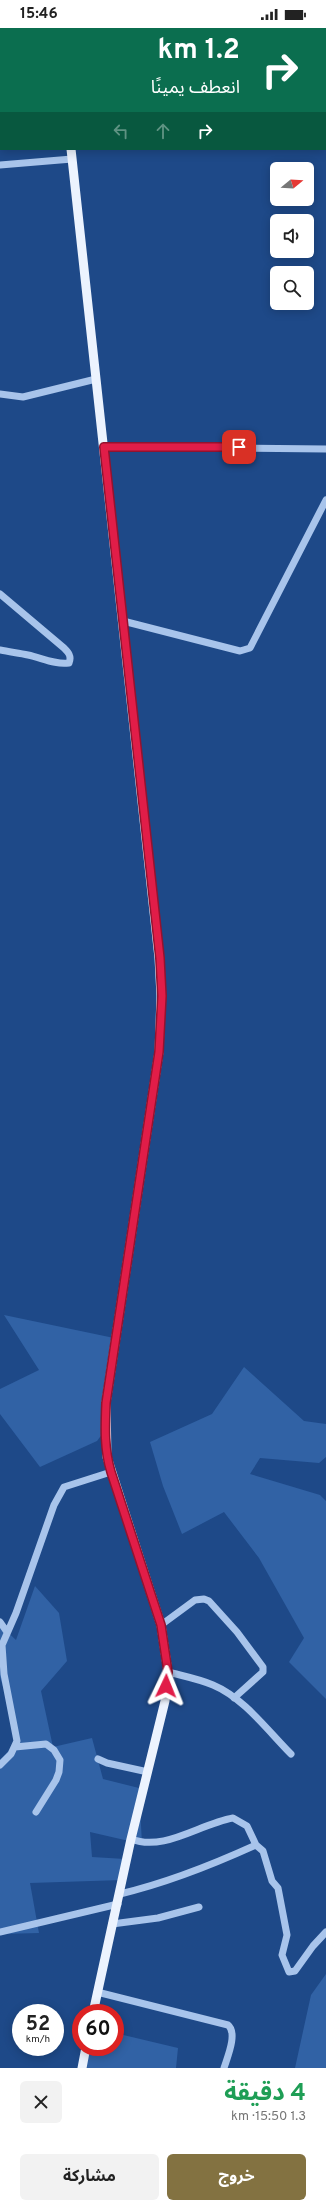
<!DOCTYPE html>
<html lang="ar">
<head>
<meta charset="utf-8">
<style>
  body { margin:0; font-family:Overpass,"Noto Sans Arabic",sans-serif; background:#f2f2f2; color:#222; direction:rtl; height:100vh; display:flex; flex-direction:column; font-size:15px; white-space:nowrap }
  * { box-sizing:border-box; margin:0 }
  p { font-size:13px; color:#767676 }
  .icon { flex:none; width:22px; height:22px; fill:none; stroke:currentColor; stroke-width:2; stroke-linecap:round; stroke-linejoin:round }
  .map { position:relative; height:2040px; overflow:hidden; direction:ltr }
  .panel { display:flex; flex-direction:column; background:#fff; flex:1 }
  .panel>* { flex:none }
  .top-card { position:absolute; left:0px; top:0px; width:326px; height:122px; box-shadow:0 2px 10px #0003; direction:rtl; background:#0b6e4f; color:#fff; overflow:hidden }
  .needle { width:26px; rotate:72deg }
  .fabs { position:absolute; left:270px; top:134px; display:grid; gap:8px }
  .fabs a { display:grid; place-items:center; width:44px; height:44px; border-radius:6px; background:#fff; box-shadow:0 2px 10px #0003; font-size:20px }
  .speed { position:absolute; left:12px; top:1976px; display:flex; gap:8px; font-size:20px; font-weight:700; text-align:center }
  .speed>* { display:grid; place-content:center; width:52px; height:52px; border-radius:50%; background:#fff; box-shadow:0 2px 10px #0003; line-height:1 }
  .speed small { font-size:10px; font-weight:400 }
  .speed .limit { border:6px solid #d22; background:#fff; color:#111 }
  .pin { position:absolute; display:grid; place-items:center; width:34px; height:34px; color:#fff; margin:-17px; border-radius:8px; box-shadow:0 2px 6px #0006 }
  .me { position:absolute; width:44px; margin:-22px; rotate:2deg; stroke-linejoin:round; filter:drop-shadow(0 0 3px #0008) }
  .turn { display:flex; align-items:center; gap:14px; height:84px; padding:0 20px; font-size:18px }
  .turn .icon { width:52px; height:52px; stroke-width:2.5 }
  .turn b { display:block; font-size:28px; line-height:34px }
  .lanes { display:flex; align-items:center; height:38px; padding:0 20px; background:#0003; justify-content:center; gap:20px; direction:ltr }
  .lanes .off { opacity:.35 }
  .round { display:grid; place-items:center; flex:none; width:42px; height:42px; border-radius:6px; background:#f2f2f2 }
  .head { display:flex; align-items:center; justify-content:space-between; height:68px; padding:0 20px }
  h1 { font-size:24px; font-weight:700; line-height:30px; color:#1e9e55 }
  .button { display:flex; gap:8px; margin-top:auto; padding:8px 20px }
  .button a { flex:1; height:46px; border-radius:6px; background:#837241; color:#fff; font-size:16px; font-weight:700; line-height:46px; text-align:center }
  .button a+a { background:#f2f2f2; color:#222 }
  .status { display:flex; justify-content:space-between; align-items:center; height:28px; padding:0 20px; background:#fff; direction:ltr }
  .status svg { height:11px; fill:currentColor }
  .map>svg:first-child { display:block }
</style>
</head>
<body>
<div class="status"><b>15:46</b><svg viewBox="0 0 49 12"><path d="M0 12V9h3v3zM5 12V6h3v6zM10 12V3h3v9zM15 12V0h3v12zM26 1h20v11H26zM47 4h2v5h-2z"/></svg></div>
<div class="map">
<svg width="326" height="2040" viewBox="0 0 326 2040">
  <rect width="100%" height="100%" fill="#1e4988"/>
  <path fill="#3162a5" d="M4 1287 114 1310 103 1405 97 1413 40 1439 0 1386V1361L39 1342Z
    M244 1339 304 1393 326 1396V1429L319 1435 260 1430 250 1446 320 1467 326 1473V1671L289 1634 304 1610 259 1530 224 1484 182 1506 163 1458 150 1414 212 1386Z
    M35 1558 59 1585 67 1633 41 1663 53 1719 92 1710 103 1751 139 1760 142 1816 90 1804 92 1829 125 1831 122 1852 30 1855 39 1905 0 1906V1732L14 1717 13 1691 0 1649V1597L16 1612Z
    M326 1946V2040H295L311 1967Z
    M115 2005 178 2020 176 2040H83L86 2019H115Z"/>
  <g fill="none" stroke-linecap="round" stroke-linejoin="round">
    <path stroke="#a8c4eb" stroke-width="7" d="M174 0 176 1
      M325 77 326 78
      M0 137 72 131
      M0 366 23 369 96 351
      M104 419 326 421
      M0 566 64 620C68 624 72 628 69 635 55 637 42 630 28 627 19 625 9 624 0 622
      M123 593 240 623 250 620 326 472
      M0 1594 7 1604
      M161 1597 195 1572 204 1571 209 1573 237 1604 263 1639V1644L234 1670
      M168 1644C183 1648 199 1651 213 1657 244 1670 268 1703 291 1726
      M15 1719 46 1716 54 1722 60 1732 59 1744 56 1752 36 1784
      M98 1731 107 1735 148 1744
      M0 1737 11 1726 17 1713 4 1646 2 1617 16 1585 54 1477 64 1459 111 1444
      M131 1811C164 1824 199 1796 233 1790L247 1798 256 1817
      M120 1866C167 1855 212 1837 256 1817L263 1823 272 1853 278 1860 287 1907 282 1927 289 1944 295 1943 313 1918 326 1904
      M112 1896 158 1890 199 1879
      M0 1904 118 1876
      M97 1964 228 1997C238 2005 227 2030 224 2040"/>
    <path stroke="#ecf3fe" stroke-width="9" d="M54 0V1
      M71 121 159 930 161 968 159 1024 106 1375 107 1429 161 1597 168 1644 165 1673 131 1811 93 1985
      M82 2040 86 2019"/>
  </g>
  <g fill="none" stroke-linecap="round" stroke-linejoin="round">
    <g stroke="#92132f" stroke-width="10">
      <path id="route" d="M166 1658 168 1644 161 1597 111 1444C104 1421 105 1399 106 1375L159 1024 162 968 160 930 104 419H239"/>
    </g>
    <use href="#route" stroke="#e11d48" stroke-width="7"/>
  </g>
</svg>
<div class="fabs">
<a><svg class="needle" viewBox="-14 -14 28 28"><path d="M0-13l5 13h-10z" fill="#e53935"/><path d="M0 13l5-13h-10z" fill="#767676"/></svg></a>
<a><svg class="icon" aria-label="sound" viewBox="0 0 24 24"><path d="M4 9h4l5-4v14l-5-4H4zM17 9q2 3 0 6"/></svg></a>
<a><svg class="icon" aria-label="search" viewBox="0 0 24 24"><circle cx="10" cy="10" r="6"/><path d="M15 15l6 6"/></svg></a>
</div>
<div class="speed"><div>52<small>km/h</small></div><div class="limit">60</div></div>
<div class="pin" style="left:239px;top:419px;background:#d93025"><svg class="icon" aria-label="arrive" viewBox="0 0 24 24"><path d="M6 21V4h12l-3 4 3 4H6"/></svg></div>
<svg class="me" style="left:166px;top:1658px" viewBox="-20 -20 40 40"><path d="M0-17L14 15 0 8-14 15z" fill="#e11d48" stroke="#fff" stroke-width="4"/></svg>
<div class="top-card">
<div class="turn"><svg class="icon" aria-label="right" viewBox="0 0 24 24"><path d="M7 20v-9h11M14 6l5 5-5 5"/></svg><div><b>1.2 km</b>انعطف يمينًا</div></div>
<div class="lanes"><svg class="icon off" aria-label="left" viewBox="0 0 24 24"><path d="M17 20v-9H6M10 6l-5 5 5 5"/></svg><svg class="icon off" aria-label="ahead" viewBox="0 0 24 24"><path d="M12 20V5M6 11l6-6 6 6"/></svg><svg class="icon" aria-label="right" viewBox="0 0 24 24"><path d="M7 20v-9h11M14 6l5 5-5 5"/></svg></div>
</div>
</div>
<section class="panel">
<div class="head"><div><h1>4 دقيقة</h1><p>1.3 km · 15:50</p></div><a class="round"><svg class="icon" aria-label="close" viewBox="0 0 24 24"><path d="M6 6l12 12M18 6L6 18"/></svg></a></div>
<div class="button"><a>خروج</a><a>مشاركة</a></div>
</section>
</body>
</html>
